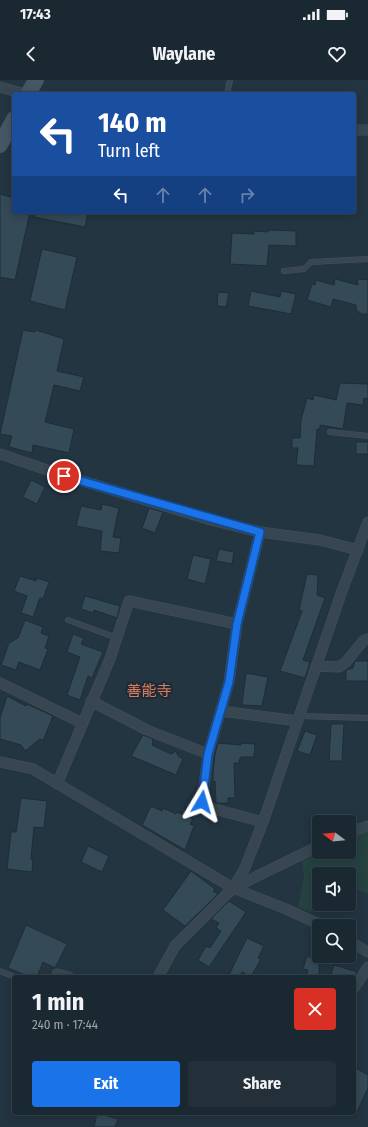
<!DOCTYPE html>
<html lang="en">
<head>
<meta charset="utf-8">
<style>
  body { margin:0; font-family:"Fira Sans Condensed","Noto Sans JP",sans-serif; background:#233039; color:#f1f3f6; height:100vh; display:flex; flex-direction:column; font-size:15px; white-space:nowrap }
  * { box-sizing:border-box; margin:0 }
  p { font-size:13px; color:#9fa6ab }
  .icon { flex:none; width:22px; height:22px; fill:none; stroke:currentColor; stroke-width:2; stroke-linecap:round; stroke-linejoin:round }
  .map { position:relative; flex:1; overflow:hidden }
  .drawer { position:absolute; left:12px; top:895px; width:344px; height:140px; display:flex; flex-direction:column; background:#1a2831; border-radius:4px; box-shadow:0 2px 10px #0003,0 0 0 1px #38444d }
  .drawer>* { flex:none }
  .guide { position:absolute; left:12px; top:12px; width:344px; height:122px; border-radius:4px; box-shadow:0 2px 10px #0003,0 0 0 1px #38444d; background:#1a4fa0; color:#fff; overflow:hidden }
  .needle { width:26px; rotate:286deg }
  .tools { position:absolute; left:312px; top:735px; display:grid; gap:8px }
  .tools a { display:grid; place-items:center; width:44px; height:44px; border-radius:4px; background:#1a2831; box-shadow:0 2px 10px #0003,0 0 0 1px #38444d; font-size:20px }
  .pin { position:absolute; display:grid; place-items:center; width:34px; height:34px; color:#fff; margin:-17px; border:2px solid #fff; border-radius:50%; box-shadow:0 1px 4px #0007 }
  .me { position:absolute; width:44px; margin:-22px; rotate:7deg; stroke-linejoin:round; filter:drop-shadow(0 0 3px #0008) }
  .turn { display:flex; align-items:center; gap:14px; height:84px; padding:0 20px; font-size:18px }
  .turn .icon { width:52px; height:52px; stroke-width:2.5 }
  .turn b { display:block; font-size:28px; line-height:34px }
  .lanes { display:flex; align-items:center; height:38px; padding:0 20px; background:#0003; justify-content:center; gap:20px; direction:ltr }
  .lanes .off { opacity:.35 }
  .round { display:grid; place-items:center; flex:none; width:42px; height:42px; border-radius:4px; background:#233039 }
  .summary { display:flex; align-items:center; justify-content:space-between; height:68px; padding:0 20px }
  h1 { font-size:24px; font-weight:700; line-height:30px }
  .primary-button { display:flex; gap:8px; margin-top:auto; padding:8px 20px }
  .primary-button a { flex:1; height:46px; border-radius:4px; background:#1a73e8; color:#fff; font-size:16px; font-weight:700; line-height:46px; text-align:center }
  .primary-button a+a { background:#233039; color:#f1f3f6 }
  .status { display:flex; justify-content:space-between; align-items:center; height:28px; padding:0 20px; background:#1a2831; direction:ltr }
  .status svg { height:11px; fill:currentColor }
  header { display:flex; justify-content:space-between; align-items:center; height:52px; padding:0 20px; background:#1a2831; font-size:18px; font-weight:700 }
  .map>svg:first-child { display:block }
</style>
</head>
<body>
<div class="status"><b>17:43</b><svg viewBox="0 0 49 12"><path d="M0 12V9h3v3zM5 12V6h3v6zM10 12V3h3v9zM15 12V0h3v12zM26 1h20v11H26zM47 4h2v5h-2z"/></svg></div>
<header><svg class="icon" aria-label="back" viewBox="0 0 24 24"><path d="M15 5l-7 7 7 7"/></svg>Waylane<svg class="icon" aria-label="heart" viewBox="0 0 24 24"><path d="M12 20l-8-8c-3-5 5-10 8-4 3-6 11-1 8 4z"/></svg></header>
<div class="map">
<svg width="368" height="1047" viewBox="0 0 368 1047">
  <rect width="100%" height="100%" fill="#233541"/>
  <path fill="#254240" d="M368 752V814L349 807V794H319V809H316L311 832 298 827 304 796 302 781 322 772H349V760Z"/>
  <path fill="#344a57" stroke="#1e2d38" d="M0 114 14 118V132H30L15 200 0 197Z
    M35 132H88L85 147 34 137Z
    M268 150 296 151V166L269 165 267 186 230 184 232 153 254 154V151L268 152Z
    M42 169 77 177 65 230 30 221Z
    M335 199 358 205 357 200 368 199V234H360V232H357L356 225 333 219 331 227 307 220 312 204 315 205 316 200 334 205Z
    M251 211 280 217 281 211 296 214 291 234 248 226Z
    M218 212 229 213 226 227 217 226Z
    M23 250 35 252 36 250 64 259 57 291 84 297 80 311 54 305 45 342 74 349 69 373 33 365 32 373 9 367 12 356 0 354Z
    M340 303 368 304V319L364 318 363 325 347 323 343 349 320 345V349H317L314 386 296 385 298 368H292V358H300L301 340 307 318 313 320 314 315 336 320Z
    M356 362H368V374H356Z
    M31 400 45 407 37 424 23 417Z
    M102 424 119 428 113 457 121 458 119 473 100 471 102 451 76 446 81 426 101 430Z
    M149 428 163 432 155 453 142 448Z
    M219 469 234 472 232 484 216 481Z
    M193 475 211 479 205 504 187 499Z
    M307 494 318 495 317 515 325 518 303 580 310 582 305 598 280 591 302 531 299 530Z
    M20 496 36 501 37 498 49 502 43 519 40 518 33 537 21 533 27 516 14 511Z
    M85 516 120 526 117 538 94 530 93 533 81 529Z
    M25 540 43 547 41 553 49 556 45 568 48 569 40 590 19 582 16 590 1 585 9 563 18 558Z
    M73 554 84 558 81 564 103 572 92 598 88 596 80 620 67 615 80 577 67 572Z
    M355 581H368V601H346V590L353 588Z
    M246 593 268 597 262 626 242 625Z
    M7 616 26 626 27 624 53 636 43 661 40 659 25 671 21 665 0 659V638Z
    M331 644H344L342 681H329Z
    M305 651 317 655 310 675 297 671Z
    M143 655 153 659 152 665 171 674 176 671 178 676 183 679 176 695 131 676Z
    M218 663 241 665 242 663 255 664 254 677H242L240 678 239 683H234L235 718H228V723H216L215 701 213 702V693L215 674Z
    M21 718 47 721 44 748 34 747 31 779H33L32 792 7 789 11 752H16Z
    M151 726 162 731 163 728 176 734 177 732 193 739 190 744 194 746 185 770 142 745Z
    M88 766 109 776 102 792 81 782Z
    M191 791 215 809 213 811 218 814 185 846 163 830Z
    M229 821 246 832 209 887 198 880 206 866 210 868 221 851 216 848 219 843 211 839Z
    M26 845 67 864 55 888 43 882 37 897H30L8 888Z
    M247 858 264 866 258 878 261 879 251 897 242 892 240 897H228Z
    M317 864H319V894L318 897H306L308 890 303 889 307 876 312 878Z
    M334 885 357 892 354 897H338L331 895Z
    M354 987 368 995V1008L354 1038Z
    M97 1033 118 1039 115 1047H94Z"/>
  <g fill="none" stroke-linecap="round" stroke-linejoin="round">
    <g stroke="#43525d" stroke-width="6">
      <path id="lane" d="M227 14 230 0
        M284 191 304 189 311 182 368 179
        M330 352 368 356
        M68 540 117 558
        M300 636 368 638
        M0 891 15 897"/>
    </g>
    <g stroke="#43525d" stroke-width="11">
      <path id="street" d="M0 7 25 14
        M354 50H368
        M0 374 50 391 211 440 260 452 320 460 358 470
        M260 452 237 544 229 602 208 674 202 723 207 727 263 742
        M316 586 339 587 346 582 364 560 368 559
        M0 603 82 643
        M91 621 147 650 208 674
        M221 631 298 641
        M0 682 33 689 233 808 286 829 323 846
        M57 704 110 579 129 521 237 544
        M349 753 368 746
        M233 808 319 766
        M349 861 368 872
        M57 894 69 897
        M158 897 175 866 233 808 244 790 263 742 342 511 368 442
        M354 908 368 887"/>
    </g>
    <g stroke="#43525d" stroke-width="16">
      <path id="secondary" d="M28 14 36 0
        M0 65 14 39"/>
    </g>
    <use href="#lane" stroke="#374650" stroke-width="5"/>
    <use href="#street" stroke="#374650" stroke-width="10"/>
    <use href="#secondary" stroke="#455664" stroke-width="15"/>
  </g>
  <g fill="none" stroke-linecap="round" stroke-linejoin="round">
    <g stroke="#114b97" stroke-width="10">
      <path id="route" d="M64 396 260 452 237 544 229 602 208 674 202 722"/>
    </g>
    <use href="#route" stroke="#1a73e8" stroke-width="7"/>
  </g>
  <g text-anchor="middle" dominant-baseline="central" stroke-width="4" stroke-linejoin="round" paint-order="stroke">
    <g font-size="15" fill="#de7b5c" stroke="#1c2b36">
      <text x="149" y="611">善能寺</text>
    </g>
  </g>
</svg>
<div class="tools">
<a><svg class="needle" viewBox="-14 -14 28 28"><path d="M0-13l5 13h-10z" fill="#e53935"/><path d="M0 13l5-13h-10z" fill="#9fa6ab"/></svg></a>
<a><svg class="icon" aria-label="sound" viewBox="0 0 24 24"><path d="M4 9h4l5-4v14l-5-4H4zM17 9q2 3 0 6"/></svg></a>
<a><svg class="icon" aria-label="search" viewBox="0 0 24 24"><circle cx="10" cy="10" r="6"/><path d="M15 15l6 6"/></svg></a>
</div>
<div class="pin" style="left:64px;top:396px;background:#d93025"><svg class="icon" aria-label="arrive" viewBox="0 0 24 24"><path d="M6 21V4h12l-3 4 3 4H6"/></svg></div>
<svg class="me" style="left:202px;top:722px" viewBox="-20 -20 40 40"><path d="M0-17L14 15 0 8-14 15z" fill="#1a73e8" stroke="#fff" stroke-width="4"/></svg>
<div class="guide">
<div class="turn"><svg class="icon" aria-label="left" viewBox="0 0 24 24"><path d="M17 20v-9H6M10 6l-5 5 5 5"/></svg><div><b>140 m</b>Turn left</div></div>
<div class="lanes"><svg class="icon" aria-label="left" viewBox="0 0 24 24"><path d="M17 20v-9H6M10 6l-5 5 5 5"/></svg><svg class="icon off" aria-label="ahead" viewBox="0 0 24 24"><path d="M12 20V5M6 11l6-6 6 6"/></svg><svg class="icon off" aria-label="ahead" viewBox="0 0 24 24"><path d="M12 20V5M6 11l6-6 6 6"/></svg><svg class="icon off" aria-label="right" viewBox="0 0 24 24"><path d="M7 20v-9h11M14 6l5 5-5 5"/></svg></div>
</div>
<section class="drawer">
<div class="summary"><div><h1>1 min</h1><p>240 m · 17:44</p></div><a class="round" style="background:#d93025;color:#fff"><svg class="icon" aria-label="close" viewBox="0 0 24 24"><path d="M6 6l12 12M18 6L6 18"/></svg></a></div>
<div class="primary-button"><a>Exit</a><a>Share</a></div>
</section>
</div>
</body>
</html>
